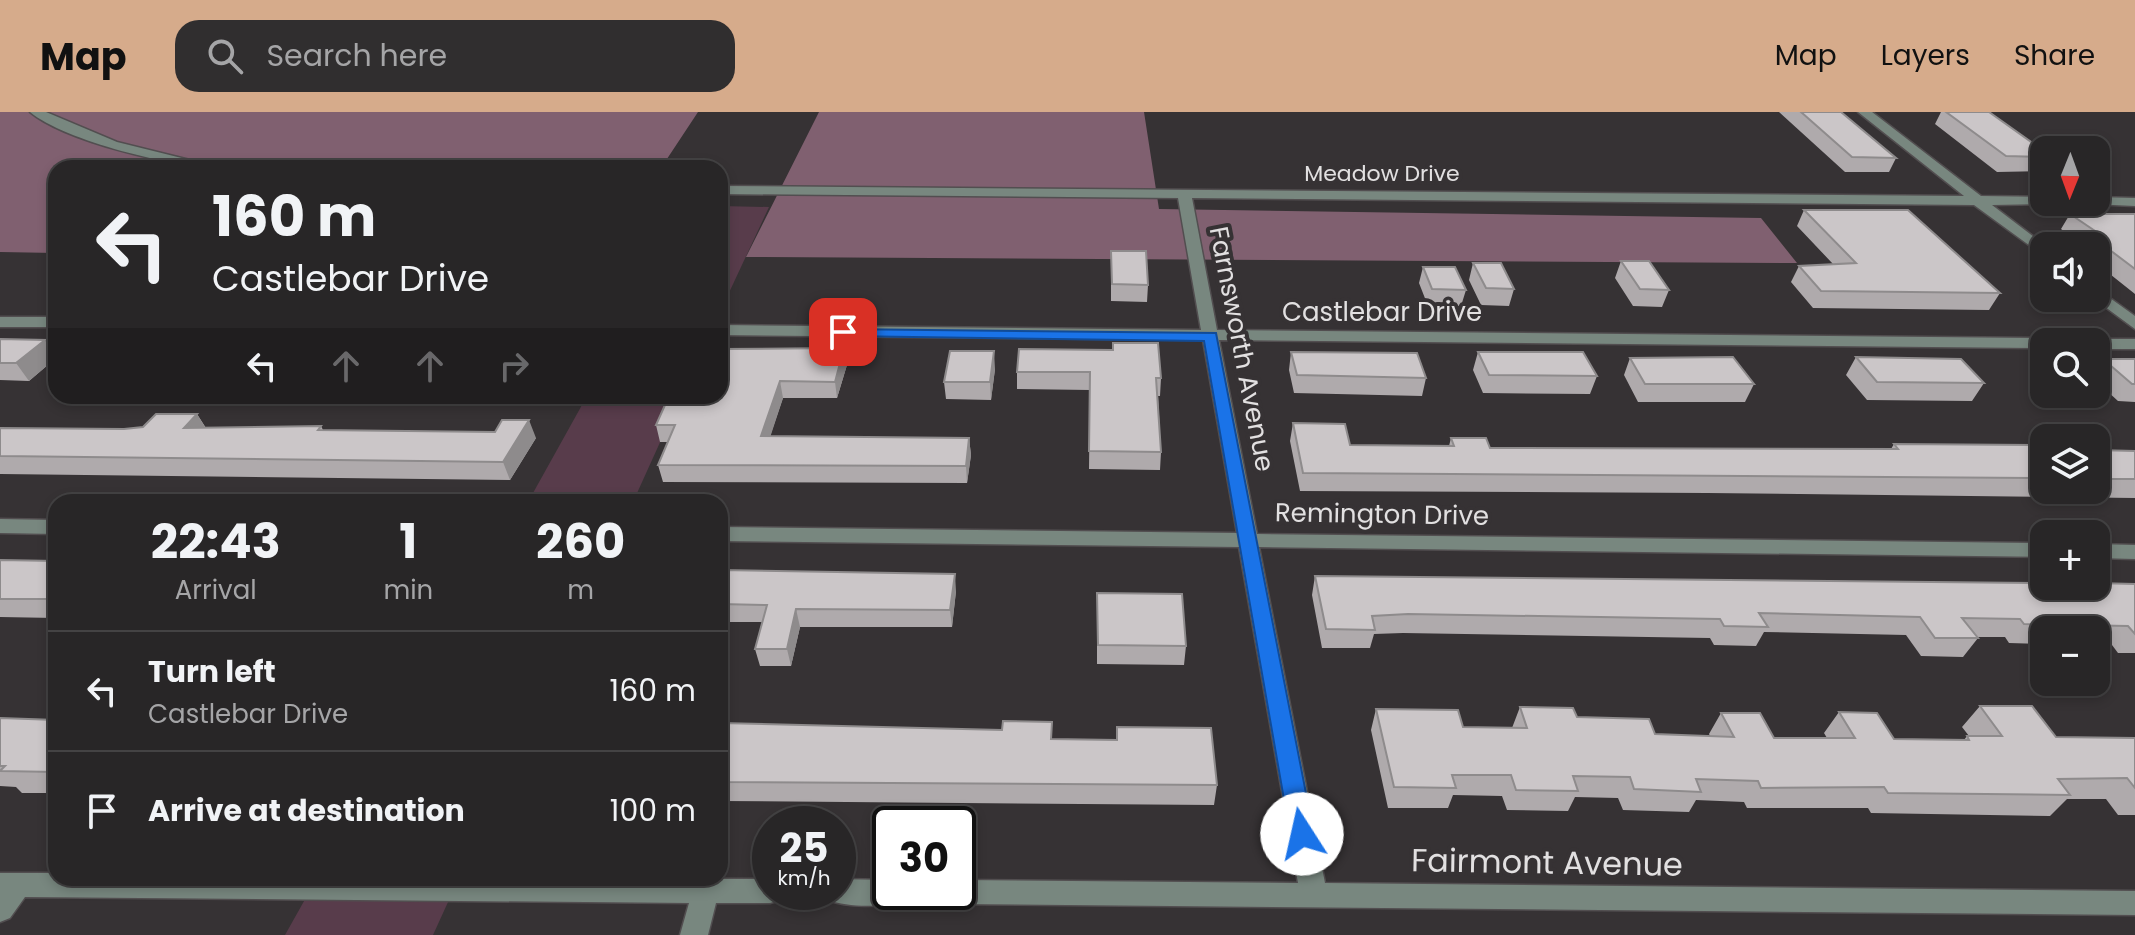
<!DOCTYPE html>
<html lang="en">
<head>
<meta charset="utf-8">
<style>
  body { margin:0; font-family:Poppins,sans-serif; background:#302e2f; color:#f1f3f6; height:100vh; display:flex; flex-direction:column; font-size:30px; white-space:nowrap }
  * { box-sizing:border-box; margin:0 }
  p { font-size:26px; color:#a5a5a7 }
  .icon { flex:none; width:44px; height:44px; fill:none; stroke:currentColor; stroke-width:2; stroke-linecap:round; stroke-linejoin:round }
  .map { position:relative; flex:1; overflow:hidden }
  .sheet { position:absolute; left:48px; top:382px; width:680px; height:392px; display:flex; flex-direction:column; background:#282627; border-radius:24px; box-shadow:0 4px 12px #0003,0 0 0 2px #444344 }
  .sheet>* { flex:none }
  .banner { position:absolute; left:48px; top:48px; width:680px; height:244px; border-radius:24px; box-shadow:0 4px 12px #0003,0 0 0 2px #444344; background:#282627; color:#f1f3f6; overflow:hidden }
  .needle { width:52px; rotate:181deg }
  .buttons { position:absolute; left:2030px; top:24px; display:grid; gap:16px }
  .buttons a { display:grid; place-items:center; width:80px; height:80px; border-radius:16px; background:#282627; box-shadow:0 4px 12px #0003,0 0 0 2px #444344; font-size:40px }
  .speed { position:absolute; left:752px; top:694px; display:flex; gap:16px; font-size:40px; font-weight:700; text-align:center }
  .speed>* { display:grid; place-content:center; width:104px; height:104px; border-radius:50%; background:#282627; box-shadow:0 4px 12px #0003,0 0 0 2px #444344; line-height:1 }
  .speed small { font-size:20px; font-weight:400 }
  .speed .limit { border:4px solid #111; border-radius:12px; background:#fff; color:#111 }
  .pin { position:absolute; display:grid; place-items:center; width:68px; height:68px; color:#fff; margin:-34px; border-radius:16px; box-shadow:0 4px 12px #0006 }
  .me { position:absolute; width:88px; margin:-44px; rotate:350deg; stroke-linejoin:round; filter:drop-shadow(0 0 6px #0008) }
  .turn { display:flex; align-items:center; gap:28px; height:168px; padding:0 32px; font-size:36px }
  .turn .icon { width:104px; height:104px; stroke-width:2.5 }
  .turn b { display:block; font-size:56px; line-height:68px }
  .lanes { display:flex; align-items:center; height:76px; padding:0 32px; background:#0003; justify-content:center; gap:40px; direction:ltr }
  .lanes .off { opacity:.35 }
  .eta { display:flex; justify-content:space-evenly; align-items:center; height:136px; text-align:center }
  .eta b { font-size:48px; font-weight:700; line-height:56px }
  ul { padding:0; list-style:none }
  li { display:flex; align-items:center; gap:24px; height:120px; padding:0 32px; border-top:2px solid #444344 }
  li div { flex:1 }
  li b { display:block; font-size:30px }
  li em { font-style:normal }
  header { display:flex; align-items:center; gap:48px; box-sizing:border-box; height:112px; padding:0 40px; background:#d6ab8b; color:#111 }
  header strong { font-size:38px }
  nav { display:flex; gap:44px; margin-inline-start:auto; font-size:28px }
  .search { width:560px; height:72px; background:#302e2f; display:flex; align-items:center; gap:20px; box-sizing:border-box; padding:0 28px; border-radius:24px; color:#a5a5a7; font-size:30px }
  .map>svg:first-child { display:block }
</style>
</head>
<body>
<header>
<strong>Map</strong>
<div class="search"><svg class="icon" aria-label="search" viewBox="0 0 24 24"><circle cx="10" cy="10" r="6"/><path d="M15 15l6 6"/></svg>Search here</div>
<nav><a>Map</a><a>Layers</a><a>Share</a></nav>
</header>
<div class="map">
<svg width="2135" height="823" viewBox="0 0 2135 823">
  <rect width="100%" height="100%" fill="#363234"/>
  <path fill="#583c4b" d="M720 94 769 95 720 200Z
    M587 284H681L633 390H528Z
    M317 766H459L433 823H285Z"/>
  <path fill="#806070" d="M0 0H698L661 56H56V141L0 140Z
    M819 0H1144L1159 97 1761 106 1797 151 746 145Z"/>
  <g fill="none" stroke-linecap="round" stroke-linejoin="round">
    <g stroke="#524e50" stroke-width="3">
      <path id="minor" d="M30 0H46L117 30 222 56C175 56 65 29 30 0Z
        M1858 0H1872L1981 84 2044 85V90L2049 92 1992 93 2046 134 2044 144 1974 93 1192 86 1217 218 2044 226 2052 230H2044V236L1219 228 1257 422 2044 431V445L1259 435 1325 771 2135 779V803L958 792 948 789 944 780H958V768L1298 771 1239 435 720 429V415L1237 421 1203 228 720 223V213L1201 218 1178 86 720 82V74L1964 84Z
        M2096 85 2135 86V94L2091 92 2096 90Z
        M2096 176 2135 204V217L2093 186H2096Z
        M0 205H56V215H0Z
        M2096 227H2135V237H2096V230H2089Z
        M0 407 56 408V422L0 421Z
        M2096 432 2135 433V447L2096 446Z
        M0 761H56V766L770 767V780H783L780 788 770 791H716L708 823H680L689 791 25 785 10 806 0 810Z
        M838 767 890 768V780H904L900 789C881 796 847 795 828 788L825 780H838Z"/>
    </g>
    <use href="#minor" fill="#78877f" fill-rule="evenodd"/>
  </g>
  <path fill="#afaaac" d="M1779 0H1841L1896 46 1889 60H1845Z
    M1941 0H1989L2044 39V59L1997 60 1935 12Z
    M1804 98 2000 181 1989 198 1813 196 1791 170 1799 154 1833 152 1797 114Z
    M2070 102H2135V182L2096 151V134H2083L2061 117Z
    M1111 139 1148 173 1147 190 1111 189Z
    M1621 149 1669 178 1662 195 1633 194 1615 166Z
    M1473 151 1514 177 1509 194 1481 193 1469 168Z
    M1423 155 1466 178 1461 194H1428L1419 171Z
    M0 227 56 244V246L29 269 0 268Z
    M1019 237 1161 266 1160 284H1158L1161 340 1160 358 1089 357 1090 278 1017 277V260Z
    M1291 240 1426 266 1422 284 1294 281 1289 258Z
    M1478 240 1597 264 1590 282 1483 281 1473 258Z
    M1856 245 1984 271 1972 289 1867 288 1846 263Z
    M1630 246 1754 272 1745 290H1638L1624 263Z
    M2103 247H2135V290L2118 289 2096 269V257Z
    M847 253 837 286H783L770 324 969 326 971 343 967 371 663 370 658 353 668 330H660L656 313 669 284Z
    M995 257 991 288 946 287 944 270Z
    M197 302 206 316 321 314 323 318 536 326 510 368 0 362V316L124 317 143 315Z
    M1293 311 1350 333 1449 334 1451 326 1490 336 1891 337 1894 332 2036 333 2040 328H2044V378H2096V338L2135 339V386L1707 381 1300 379 1290 329Z
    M0 448 56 449V506L0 505Z
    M720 458 956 479 952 515H800L791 554H760L755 537 762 510H720Z
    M1315 464 2135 472V541H2118L2112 533H2096V518H2044V532L2009 531 2005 525H1977L1978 526 1963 545 1921 544 1906 523 1764 520 1756 534 1714 533 1710 526 1403 521 1374 522 1370 536H1322L1312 483Z
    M1097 481 1186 534 1184 553 1097 552Z
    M1980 594 2056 625 2135 626V703H2118L2106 687H2067L2050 704 1871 701 1868 696H1747L1744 690 1696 688 1689 700 1623 698 1618 686 1575 685 1568 699 1507 698 1502 684 1453 683 1448 696H1388L1371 618 1376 597 1463 615 1512 616 1520 595 1655 622 1710 624 1709 622 1721 601 1774 626H1827L1824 621 1839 600 1894 627 1964 628 1967 624H1969L1962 615Z
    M0 606 56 608V681H22L16 675 0 674Z
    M720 611 1052 627 1116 628 1117 615 1217 673 1214 693 720 689Z"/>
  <path fill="#8e8b8c" d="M45 228 56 244V246L29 269 16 251Z
    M844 236 847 253 837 286 835 270Z
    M994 239 995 257 991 288 990 270Z
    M780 269 783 286 765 341 761 324Z
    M197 302 208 320 184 316Z
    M529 308 536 326 510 368 503 350Z
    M969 326 971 343 967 371 966 354Z
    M955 462 956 479 952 515 950 498Z
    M796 497 800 515 791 554 787 537Z"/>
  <path fill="#cbc6c8" stroke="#8e8b8c" stroke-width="2" d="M1801 0H1841L1896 46 1852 45Z
    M1946 0H1989L2044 39V45L2006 44Z
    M1804 98H1908L2000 181 1821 179 1799 154 1856 151Z
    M2070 102H2135V157L2090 123H2101Z
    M1111 139H1146L1148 173 1112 172Z
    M1621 149H1649L1669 178 1640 177Z
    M1473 151H1501L1514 177 1486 176Z
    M1423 155H1455L1466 178 1432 177Z
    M0 227 45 228 16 251H0Z
    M1113 231H1158L1161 266H1156L1161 340 1089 339 1090 260H1017L1019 237 1113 238Z
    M844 236 835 270 780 269 761 324 969 326 966 354 658 353 675 313H656L669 284H720V237Z
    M950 239H994L990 270H944Z
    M1291 240 1417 241 1426 266 1297 263Z
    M1478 240H1583L1597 264 1489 263Z
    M1733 245 1754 272H1645L1630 246Z
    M1856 245 1961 247 1984 271 1877 270Z
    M2103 247H2135V272H2132Z
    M156 302H197L184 316 321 314 318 318 495 320 502 308H529L503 350 0 344V316L124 317 143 315Z
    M1293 311 1345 312 1350 333 1454 334 1451 326H1486L1490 336 1898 337 1894 332 2044 333V366L1303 361Z
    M2096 338 2135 339V367H2096Z
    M0 448 56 449V487H0Z
    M720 458 955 462 950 498 796 497 787 537H755L767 493 720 492Z
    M1315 464 2044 471V474H2096V471L2135 472V522L2128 514 2024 512 2020 507 1962 506 1978 526H1935L1920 505 1759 501 1768 515 1724 514 1720 507 1408 502 1372 504 1375 518 1326 517Z
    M1097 481 1182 482 1186 534 1098 533Z
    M1980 594H2032L2056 625 2135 626V676L2127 666 2058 667 2070 683 1888 681 1884 675 1761 676 1758 669 1696 667 1701 680 1634 677 1630 665 1573 664 1578 679 1516 678 1511 663H1452L1456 676 1394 675 1376 597 1458 598 1463 615 1527 616 1520 595 1573 596 1577 605 1649 607 1655 622 1734 625 1721 601H1760L1774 626H1855L1839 600 1877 601 1894 627 1969 628 1967 624H2002Z
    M0 606 56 608V660L0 659 5 654H0Z
    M1003 609 1052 610 1051 627 1117 628V615L1211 616 1217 673 720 670V611L1002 618Z"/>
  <path fill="#1a73e8" stroke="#114b97" stroke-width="2" d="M838 217 1216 221 1314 722 1310 730 1302 733 1294 730 1290 722 1204 229 843 224 838 223Z"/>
  <g text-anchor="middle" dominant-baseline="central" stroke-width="8" stroke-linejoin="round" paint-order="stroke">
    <g font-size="22" fill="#e2e0e1" stroke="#363234">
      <text x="1382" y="61">Meadow Drive</text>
    </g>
    <g font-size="26" fill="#e2e0e1" stroke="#363234">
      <text x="1382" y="200">Castlebar Drive</text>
      <text transform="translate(1242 237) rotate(79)">Farnsworth Avenue</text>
      <text transform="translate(1382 402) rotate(1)">Remington Drive</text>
    </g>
    <g font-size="32" fill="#e2e0e1" stroke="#363234">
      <text transform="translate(1547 750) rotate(1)">Fairmont Avenue</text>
    </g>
  </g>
</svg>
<div class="buttons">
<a><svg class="needle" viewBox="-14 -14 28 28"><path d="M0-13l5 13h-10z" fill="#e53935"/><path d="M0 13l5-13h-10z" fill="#a5a5a7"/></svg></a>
<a><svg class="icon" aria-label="sound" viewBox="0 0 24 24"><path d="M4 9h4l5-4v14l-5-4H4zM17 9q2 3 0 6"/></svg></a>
<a><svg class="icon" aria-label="search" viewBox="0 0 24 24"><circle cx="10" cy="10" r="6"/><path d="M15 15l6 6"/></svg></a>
<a><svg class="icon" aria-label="layers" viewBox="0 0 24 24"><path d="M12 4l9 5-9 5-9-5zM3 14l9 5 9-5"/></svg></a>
<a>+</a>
<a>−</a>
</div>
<div class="speed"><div>25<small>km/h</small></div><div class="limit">30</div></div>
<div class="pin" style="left:843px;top:220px;background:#d93025"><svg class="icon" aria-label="arrive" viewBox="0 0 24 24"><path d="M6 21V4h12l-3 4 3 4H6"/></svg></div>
<svg class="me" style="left:1302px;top:722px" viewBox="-20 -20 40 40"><circle r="19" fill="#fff"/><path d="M0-13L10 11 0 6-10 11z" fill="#1a73e8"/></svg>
<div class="banner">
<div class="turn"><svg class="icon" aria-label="left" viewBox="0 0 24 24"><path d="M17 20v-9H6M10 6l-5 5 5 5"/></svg><div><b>160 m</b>Castlebar Drive</div></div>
<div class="lanes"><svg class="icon" aria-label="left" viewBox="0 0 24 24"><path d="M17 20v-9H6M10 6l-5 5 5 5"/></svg><svg class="icon off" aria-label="ahead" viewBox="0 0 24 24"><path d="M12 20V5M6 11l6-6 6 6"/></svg><svg class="icon off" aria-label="ahead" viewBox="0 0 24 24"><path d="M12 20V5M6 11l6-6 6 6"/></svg><svg class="icon off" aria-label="right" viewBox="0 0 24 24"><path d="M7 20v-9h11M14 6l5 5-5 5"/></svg></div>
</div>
<section class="sheet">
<div class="eta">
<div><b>22:43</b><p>Arrival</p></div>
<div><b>1</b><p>min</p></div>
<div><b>260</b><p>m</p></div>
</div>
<ul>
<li><svg class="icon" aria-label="left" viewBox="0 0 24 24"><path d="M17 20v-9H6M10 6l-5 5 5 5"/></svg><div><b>Turn left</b><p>Castlebar Drive</p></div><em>160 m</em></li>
<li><svg class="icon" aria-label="arrive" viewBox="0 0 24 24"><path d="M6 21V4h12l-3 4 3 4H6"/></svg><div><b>Arrive at destination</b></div><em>100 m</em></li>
</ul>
</section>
</div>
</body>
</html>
